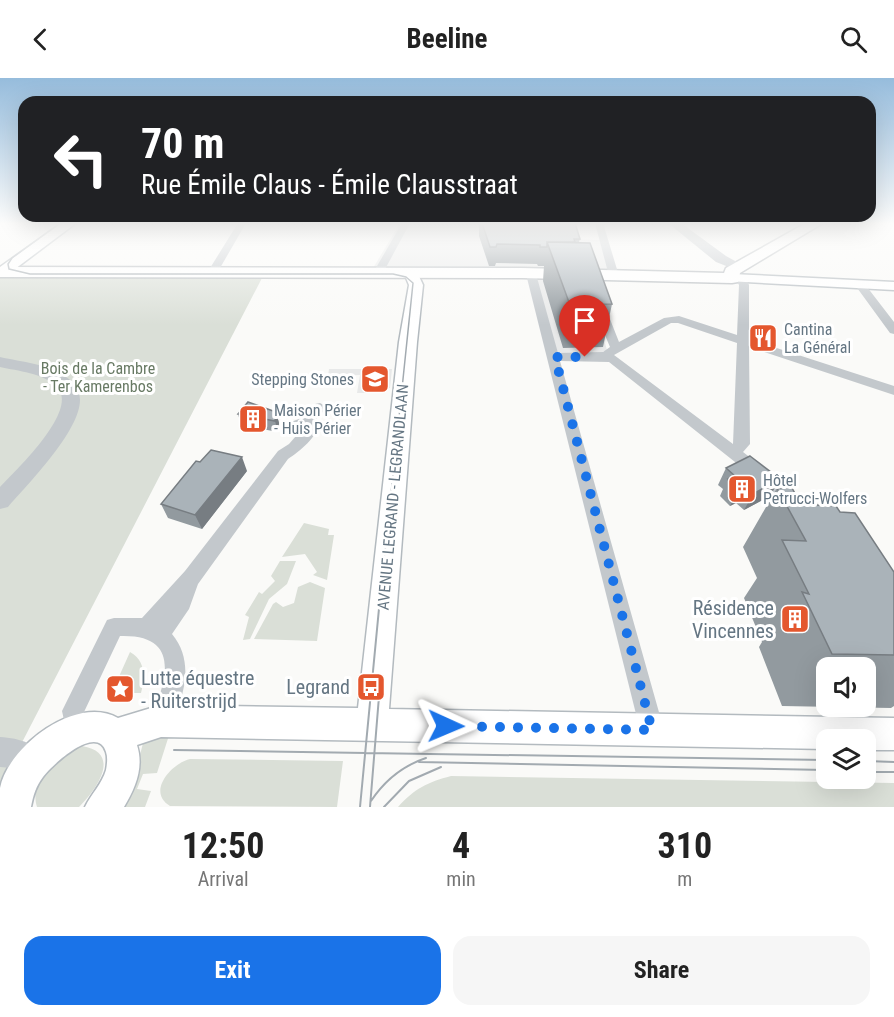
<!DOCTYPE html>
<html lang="en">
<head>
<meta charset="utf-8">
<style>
  body { margin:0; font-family:"Roboto Condensed",sans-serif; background:#f6f6f6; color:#222; height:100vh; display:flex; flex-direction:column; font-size:22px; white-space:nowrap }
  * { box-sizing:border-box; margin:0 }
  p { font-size:20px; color:#767676 }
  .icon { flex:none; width:33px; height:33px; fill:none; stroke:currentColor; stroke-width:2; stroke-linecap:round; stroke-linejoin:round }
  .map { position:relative; height:729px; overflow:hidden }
  .details { display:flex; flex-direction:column; background:#fff; flex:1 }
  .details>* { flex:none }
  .guide { position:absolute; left:18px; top:18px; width:858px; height:126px; border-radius:18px; box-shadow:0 6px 24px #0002; background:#202124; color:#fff; overflow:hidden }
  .controls { position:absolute; left:816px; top:579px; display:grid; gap:12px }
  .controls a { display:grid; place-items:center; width:60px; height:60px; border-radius:12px; background:#fff; box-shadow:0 6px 24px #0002; font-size:30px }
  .pin { position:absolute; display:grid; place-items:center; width:51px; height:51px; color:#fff; margin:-62px -26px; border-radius:50% 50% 50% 0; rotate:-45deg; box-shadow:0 0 6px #0007 }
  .pin .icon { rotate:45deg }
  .me { position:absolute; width:66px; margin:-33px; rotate:91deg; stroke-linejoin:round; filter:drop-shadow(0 0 4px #0008) }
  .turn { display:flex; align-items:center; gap:21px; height:126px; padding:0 24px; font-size:27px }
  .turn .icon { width:78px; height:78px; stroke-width:2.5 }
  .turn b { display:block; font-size:42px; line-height:51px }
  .eta { display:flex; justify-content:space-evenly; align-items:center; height:102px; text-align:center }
  .eta b { font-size:36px; font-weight:700; line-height:42px }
  .primary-button { display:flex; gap:12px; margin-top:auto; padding:12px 24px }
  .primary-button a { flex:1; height:69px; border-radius:18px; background:#1a73e8; color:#fff; font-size:24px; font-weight:700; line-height:69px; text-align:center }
  .primary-button a+a { background:#f6f6f6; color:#222 }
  header { display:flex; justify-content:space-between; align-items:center; height:78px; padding:0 24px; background:#fff; font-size:27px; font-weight:700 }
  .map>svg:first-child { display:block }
</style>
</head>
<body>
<header><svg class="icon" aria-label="back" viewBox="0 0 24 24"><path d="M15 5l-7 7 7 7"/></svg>Beeline<svg class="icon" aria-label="search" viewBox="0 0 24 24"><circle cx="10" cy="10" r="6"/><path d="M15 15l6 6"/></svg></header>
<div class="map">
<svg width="894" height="729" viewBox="0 0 894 729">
  <rect width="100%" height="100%" fill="#fafaf8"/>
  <path fill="#e8e9e9" d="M400 145H546L549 160 601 162 612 201 586 200 607 272 598 276H565L556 273 536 198 372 192Z
    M329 291H392L390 310 378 311 377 315H357L360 297 328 298Z"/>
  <path fill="#dadfd7" d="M0 200H262L0 707Z
    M304 445 329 451 328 457H334L327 502 313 497 317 494 305 476 282 479Z
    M280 483H296L287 506 269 521 250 561 243 562 249 539 245 537 259 514 262 516 275 503 271 498Z
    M310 504 325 510 317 563 254 561 273 526 276 524 283 529 294 525 298 509Z
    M130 574C146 583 145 599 141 615H127L132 603H117Z
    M172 648 157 695 143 696 137 711 151 713 145 729H119L138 685 143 665Z
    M82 668C123 675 96 712 79 729H37C28 699 57 676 82 668Z
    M190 681 343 683 337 729 170 728C146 714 172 685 190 681Z
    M451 698 894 705V729H398C414 711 428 704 451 698Z"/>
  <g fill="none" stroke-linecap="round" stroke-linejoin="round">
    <g stroke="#b3babf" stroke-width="3">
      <path id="secondary" d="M62 145H76L7 197 0 198V189Z
        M411 191 416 192 423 207 417 264 389 631 894 640V672H866V662H826V671L161 659 137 667C144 689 136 709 124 729H85C91 716 102 706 106 692 107 686 108 680 106 674 97 645 51 688 43 699 36 708 33 718 31 729H0C0 723 0 716 0 710 8 668 77 616 118 640L161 627 358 630 399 264 409 207 404 195Z
        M732 196 894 204V212L727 203 725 200 727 197Z"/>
    </g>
    <g stroke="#b5babe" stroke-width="3">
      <path id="primary" d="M806 145H823L740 195 738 204 732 205 522 200 0 199V189L522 190 724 195 726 190Z"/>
    </g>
    <path fill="#c3c8cc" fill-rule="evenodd" d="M238 145H246L216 197H208L207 195Z
      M402 145H410L383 195 374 197 373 195Z
      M595 145H603L619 198 618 200 609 198Z
      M527 194 536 196 558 275 603 274 610 269 594 231 600 228 606 231 619 264 664 240 679 238 737 257 739 207 736 201 741 198 745 199 749 207V261L894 308V317L749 269 750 366 743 374 800 418 802 422 800 426 794 428 788 426 609 284 560 283 664 652 660 660 652 664 644 660 640 652 526 196ZM671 245H678L737 265 733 366 614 277Z
      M860 204 864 205 894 244V256L890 255 855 207Z
      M320 325 327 329 316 342 319 346C318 358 299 374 288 381L198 506 189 531 172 556C196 585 183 621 169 651L161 654 153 651 150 643C166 604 183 556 120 558L84 634 88 652 84 660 76 664 68 660 62 633 107 542 114 540H142L185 493 278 373 289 366 296 358 290 353 291 344 304 339 315 326Z"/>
    <path fill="#c3c8cc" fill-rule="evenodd" d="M668 145H681L726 178 746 189 739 193 716 184Z
      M0 279C22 284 48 286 66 299 74 304 80 313 80 322 80 353 28 406 8 429L0 431V409C15 393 80 332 57 309 43 295 18 293 0 289Z
      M0 659C20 660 39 666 47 685L42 696 31 701 11 690 0 689Z"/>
    <use href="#secondary" fill="#fff" fill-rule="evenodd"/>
    <use href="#primary" fill="#fff" fill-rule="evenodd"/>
    <path stroke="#a2aab0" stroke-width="1.5" d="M60 145 12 180 8 186 9 191 30 196H393L406 199 413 205 380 522"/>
    <path stroke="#a2aab0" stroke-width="2" d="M174 672 826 682
      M866 683 894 684
      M419 684 826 692
      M866 694H894
      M371 723C385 702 402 688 426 680
      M360 729 380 520
      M370 729 380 606
      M384 729 409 703 441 689"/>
  </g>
  <path fill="#929a9f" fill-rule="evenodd" d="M479 145H575L580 161 579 164 612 226 603 269 563 270 543 203 544 188H538L537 186 496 185 495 188H489L479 158Z
    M276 334 279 345 278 354 241 347 238 336Z
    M726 390 780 401 770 418 744 432 736 425 730 428 720 418 723 411 718 407Z
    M247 393 202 451 168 440 161 426Z
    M777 410 817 427 840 434 894 494V628L891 630 782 628 759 569 762 564 744 520 757 500 743 469ZM826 590H866V628H826Z"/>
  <path fill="#777d82" d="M276 334 279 345 278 354 275 343Z
    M242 379 247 393 202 451 195 437Z
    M780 401 770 418 744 432 753 416Z
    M744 408 736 425 730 428 739 411Z"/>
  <path fill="#aab3b9" stroke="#777d82" stroke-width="1.5" d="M482 145H575L580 161H574L575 164H547V169H540V167L497 166 496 169H490Z
    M547 164 590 165 612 226 570 227Z
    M248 324 276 334 275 343 238 336Z
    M211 372 242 379 195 437 161 426 196 383 200 384Z
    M750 378 780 401 753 416 744 408 739 411 728 401 735 398 726 390Z
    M777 410H792L797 419H813L817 427 836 428 840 434 855 435 894 494V577L832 576 802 514 809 516 782 462 806 463Z"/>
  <linearGradient id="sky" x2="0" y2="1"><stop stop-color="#96bcdc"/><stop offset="0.59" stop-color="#fdfdfc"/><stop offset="1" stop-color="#fdfdfc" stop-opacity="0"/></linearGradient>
  <rect width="894" height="247" fill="url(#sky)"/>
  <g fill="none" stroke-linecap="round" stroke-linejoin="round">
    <path stroke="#1a73e8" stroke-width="10" stroke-dasharray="0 18" d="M446 648 652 652 555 279H585"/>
  </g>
  <defs>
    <g id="restaurant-square" transform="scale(1.5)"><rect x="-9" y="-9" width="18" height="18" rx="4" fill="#e4572e" stroke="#fff"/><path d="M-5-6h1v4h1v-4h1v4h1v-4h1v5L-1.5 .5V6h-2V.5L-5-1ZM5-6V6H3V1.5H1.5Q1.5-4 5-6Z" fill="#fff"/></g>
    <g id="school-square" transform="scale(1.5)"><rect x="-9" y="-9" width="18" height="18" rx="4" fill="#e4572e" stroke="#fff"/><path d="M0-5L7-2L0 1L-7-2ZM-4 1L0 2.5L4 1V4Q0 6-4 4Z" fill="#fff"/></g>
    <g id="building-square" transform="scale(1.5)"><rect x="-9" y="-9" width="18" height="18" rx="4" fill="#e4572e" stroke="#fff"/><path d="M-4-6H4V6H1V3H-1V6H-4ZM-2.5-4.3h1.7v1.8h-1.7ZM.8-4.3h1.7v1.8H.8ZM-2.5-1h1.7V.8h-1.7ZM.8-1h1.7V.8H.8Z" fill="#fff"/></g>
    <g id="bus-square" transform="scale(1.5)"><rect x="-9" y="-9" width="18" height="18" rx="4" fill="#e4572e" stroke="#fff"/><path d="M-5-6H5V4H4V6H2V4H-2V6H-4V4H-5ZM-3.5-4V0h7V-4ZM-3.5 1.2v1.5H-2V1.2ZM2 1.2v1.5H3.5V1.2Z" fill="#fff"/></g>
    <g id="sight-square" transform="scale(1.5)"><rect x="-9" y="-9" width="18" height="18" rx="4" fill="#e4572e" stroke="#fff"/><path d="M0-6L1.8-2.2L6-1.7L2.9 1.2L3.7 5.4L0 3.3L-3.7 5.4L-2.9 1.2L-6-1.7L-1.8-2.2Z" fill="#fff"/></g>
  </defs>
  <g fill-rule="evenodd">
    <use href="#restaurant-square" x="763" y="260"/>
    <use href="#school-square" x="375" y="301"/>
    <use href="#building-square" x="253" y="341"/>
    <use href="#building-square" x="742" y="411"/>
    <use href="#building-square" x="795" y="541"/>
    <use href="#bus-square" x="371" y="609"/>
    <use href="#sight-square" x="120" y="611"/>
  </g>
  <g text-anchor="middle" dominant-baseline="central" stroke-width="6" stroke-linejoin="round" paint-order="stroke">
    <g font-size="16" fill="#657683" stroke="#fff" text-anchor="start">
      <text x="784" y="251">Cantina<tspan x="784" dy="18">La Général</tspan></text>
      <text x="354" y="301" text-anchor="end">Stepping Stones</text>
      <text x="274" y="332">Maison Périer<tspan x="274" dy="18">- Huis Périer</tspan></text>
      <text x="763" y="402">Hôtel<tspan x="763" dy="18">Petrucci-Wolfers</tspan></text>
    </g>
    <g font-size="16" fill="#687a64" stroke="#fff">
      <text x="98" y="290">Bois de la Cambre<tspan x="98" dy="18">- Ter Kamerenbos</tspan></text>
    </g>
    <g font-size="16" fill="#657683" stroke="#fff">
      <text transform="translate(393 419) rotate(-85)">AVENUE LEGRAND - LEGRANDLAAN</text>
    </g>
    <g font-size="20" fill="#657683" stroke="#fff" text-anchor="end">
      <text x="774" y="530">Résidence<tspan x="774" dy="23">Vincennes</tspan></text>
      <text x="141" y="600" text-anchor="start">Lutte équestre<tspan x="141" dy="23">- Ruiterstrijd</tspan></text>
      <text x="350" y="609">Legrand</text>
    </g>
  </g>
</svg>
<div class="controls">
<a><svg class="icon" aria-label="sound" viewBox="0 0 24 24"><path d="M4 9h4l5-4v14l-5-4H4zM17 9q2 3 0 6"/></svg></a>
<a><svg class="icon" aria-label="layers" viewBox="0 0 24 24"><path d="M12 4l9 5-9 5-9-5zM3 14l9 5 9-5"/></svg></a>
</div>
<div class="pin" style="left:585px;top:279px;background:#d93025"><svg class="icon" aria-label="arrive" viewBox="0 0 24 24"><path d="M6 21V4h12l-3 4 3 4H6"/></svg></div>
<svg class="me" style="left:446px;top:648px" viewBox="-20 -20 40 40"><path d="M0-17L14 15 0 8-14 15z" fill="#1a73e8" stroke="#fff" stroke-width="4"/></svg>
<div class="guide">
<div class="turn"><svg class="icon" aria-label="left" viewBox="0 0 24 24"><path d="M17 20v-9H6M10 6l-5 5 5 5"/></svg><div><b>70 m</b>Rue Émile Claus - Émile Clausstraat</div></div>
</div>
</div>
<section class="details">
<div class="eta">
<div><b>12:50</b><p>Arrival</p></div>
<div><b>4</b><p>min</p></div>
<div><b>310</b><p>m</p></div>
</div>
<div class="primary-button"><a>Exit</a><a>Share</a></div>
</section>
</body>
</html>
